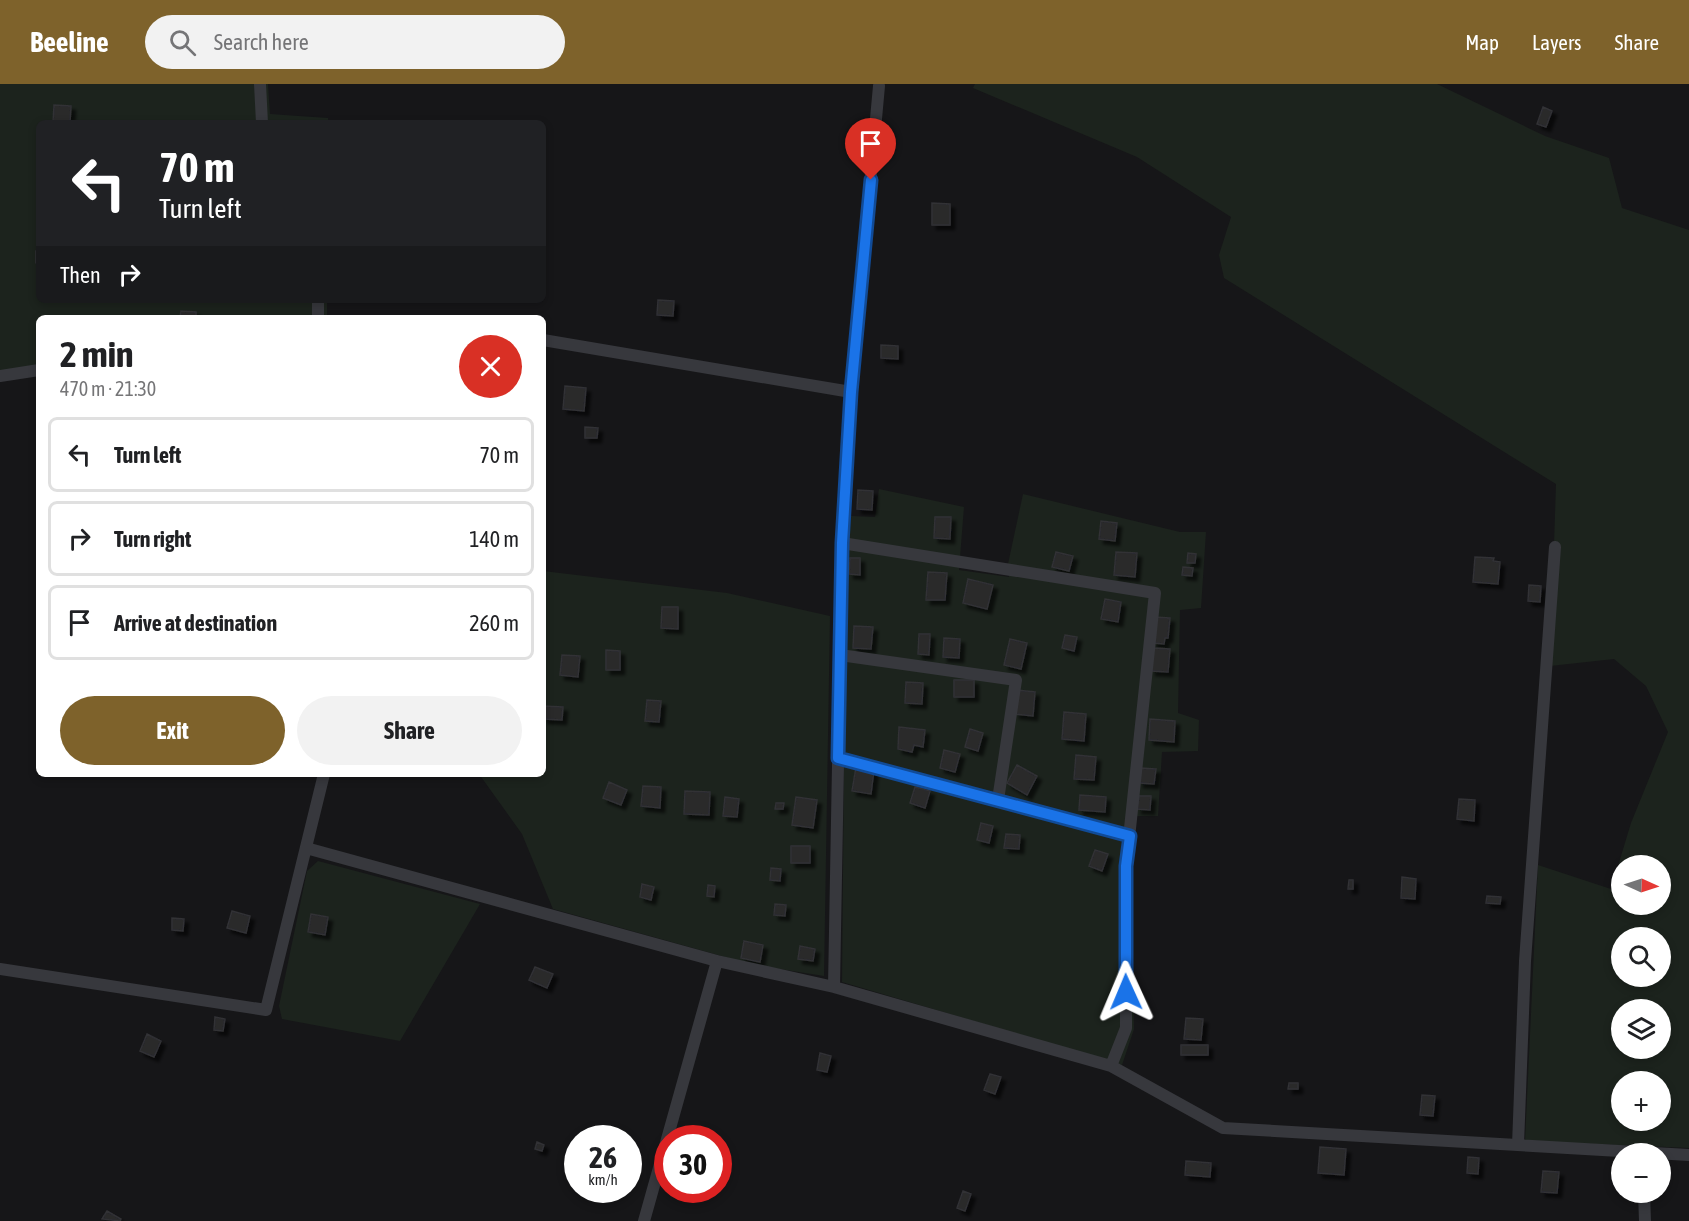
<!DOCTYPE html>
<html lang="en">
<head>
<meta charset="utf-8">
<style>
  body { margin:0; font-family:"Asap Condensed",sans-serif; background:#f2f2f2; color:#202124; height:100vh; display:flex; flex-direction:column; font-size:22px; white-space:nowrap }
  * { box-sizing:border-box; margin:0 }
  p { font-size:20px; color:#757577 }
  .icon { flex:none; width:33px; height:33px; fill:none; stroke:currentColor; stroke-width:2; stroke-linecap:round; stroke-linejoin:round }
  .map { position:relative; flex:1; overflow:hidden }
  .side { position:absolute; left:36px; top:231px; width:510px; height:462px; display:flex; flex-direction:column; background:#fff; border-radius:9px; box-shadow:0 3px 9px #0003 }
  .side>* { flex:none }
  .guide { position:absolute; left:36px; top:36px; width:510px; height:183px; border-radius:9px; box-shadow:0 3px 9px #0003; background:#202124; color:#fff; overflow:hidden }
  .needle { width:39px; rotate:93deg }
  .controls { position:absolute; left:1611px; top:771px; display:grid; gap:12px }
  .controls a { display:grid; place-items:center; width:60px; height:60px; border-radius:50%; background:#fff; box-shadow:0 3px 9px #0003; font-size:30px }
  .speed { position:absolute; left:564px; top:1041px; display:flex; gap:12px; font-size:30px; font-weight:700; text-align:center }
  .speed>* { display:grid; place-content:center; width:78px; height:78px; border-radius:50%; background:#fff; box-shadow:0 3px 9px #0003; line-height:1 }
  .speed small { font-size:15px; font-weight:400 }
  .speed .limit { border:9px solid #d22; background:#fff; color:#111 }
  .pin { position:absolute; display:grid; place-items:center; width:51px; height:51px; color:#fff; margin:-62px -26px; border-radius:50% 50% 50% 0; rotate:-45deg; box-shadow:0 0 6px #0007 }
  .pin .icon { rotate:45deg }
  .me { position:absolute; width:66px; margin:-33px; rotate:359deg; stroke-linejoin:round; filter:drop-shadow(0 0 4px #0008) }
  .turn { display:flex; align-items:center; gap:21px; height:126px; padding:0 24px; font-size:27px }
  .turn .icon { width:78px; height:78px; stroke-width:2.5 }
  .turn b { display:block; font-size:42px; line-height:51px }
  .then { display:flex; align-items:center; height:57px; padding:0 24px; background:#0003; gap:12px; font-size:22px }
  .round { display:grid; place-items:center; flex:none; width:63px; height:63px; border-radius:32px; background:#f2f2f2 }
  .head { display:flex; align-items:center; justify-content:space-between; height:102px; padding:0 24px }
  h1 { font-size:36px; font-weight:700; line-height:45px }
  .primary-button { display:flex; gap:12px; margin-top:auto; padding:12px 24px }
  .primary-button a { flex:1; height:69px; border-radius:36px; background:#7e622b; color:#fff; font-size:24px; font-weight:700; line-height:69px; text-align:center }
  .primary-button a+a { background:#f2f2f2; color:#202124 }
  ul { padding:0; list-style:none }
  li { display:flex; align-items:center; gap:18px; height:75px; margin:0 12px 9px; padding:0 12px; border:3px solid #e0e0e0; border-radius:9px }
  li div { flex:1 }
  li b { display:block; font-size:22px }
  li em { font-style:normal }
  header { display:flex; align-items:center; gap:36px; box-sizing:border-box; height:84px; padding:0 30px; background:#7e622b; color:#fff }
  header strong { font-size:28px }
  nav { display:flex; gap:33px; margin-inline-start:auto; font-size:21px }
  .search { width:420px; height:54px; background:#f2f2f2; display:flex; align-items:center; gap:15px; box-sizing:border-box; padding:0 21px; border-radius:33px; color:#757577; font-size:22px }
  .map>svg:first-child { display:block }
</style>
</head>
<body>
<header>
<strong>Beeline</strong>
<div class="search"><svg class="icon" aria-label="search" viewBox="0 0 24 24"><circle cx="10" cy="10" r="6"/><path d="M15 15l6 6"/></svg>Search here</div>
<nav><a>Map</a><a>Layers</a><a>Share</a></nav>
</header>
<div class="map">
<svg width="1689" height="1137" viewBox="0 0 1689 1137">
  <defs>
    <filter id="shadow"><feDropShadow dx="4.5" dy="4.5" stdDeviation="1.5" flood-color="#0009"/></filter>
  </defs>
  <rect width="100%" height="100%" fill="#161618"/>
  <path fill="#1c231d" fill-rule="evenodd" d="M0 0H268L270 30 328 34V39H39V216H327V234H39V282L0 288Z
    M975 0H1437L1545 52 1609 74 1622 124 1689 146V1064L1525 1057 1538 781 1611 805 1631 739 1668 648 1646 602 1614 575 1550 582 1556 400 1224 194 1219 171 1231 133 1137 73 973 4ZM1622 782H1660V820H1622ZM1622 854H1660V892H1622ZM1622 926H1660V964H1622ZM1622 998H1660V1036H1622Z
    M879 405 964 423 959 486 1009 493 1008 480 1023 410 1180 448H1206L1201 524 1180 526 1178 629 1199 636 1198 667 1162 668 1158 732H1137L1130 787 1134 945 1122 981 842 898 846 467 851 432 875 433Z
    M543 487 727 509 830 532 824 892 754 881 553 825 522 750 479 690H543Z
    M318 777 480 820 400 957 282 935 279 922 307 787Z"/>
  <path fill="#29292c" stroke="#303034" stroke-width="1.5" filter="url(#shadow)" d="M54 21 71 22 70 39H53Z
    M1543 23 1552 27 1546 43 1537 40Z
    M932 119 950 120V141H932Z
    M36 167H39V180L36 179Z
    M658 216 674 217 673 232 657 231Z
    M181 227 196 228V234H180Z
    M881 261 898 262V275L881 274Z
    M565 302 586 304 584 327 563 325Z
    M585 343 598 344 597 354H585Z
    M858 406 873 407 872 426 857 425Z
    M935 433H951L950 455 934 454Z
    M1101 437 1117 439 1115 457 1099 455Z
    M1056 468 1073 472 1069 487 1052 483Z
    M1116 468 1137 469 1135 493 1114 491Z
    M1188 469 1196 470 1195 479H1187Z
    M1475 473 1494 474 1493 477 1500 478 1498 500 1473 498Z
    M850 474H860V491L849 490Z
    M1183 483 1193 484 1192 492 1182 491Z
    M928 488 947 489 945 516H926Z
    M968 495 993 501 987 525 963 519Z
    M1529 501 1541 502 1540 518 1528 517Z
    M1105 515 1121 518 1118 538 1101 535Z
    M662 523H678V545L661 544Z
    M1153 533 1170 534 1168 554H1165L1164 560 1153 559Z
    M854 542 873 543 871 565 853 564Z
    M919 550H930L929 571 918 570Z
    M1065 551 1077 553 1074 567 1062 564Z
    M944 554 960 555 959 574 943 573Z
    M1010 555 1027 559 1021 585 1004 581Z
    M1153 564 1170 565 1168 588 1151 587Z
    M606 566 620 567V586H606Z
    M562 571 580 572 578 593 560 591Z
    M954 596H974V613H954Z
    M906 598 923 599 922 620 905 619Z
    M1017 606 1035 608 1033 632 1015 630Z
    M647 616 661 617 659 638 645 637Z
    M543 622 563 623 562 636 543 635Z
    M1064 628 1086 630 1084 657 1062 655Z
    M1150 635 1175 637 1174 658 1149 656Z
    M899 643 925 646 923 663 914 661 912 668 898 665Z
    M970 645 983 649 978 667 965 663Z
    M944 666 960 670 955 688 940 684Z
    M1076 671 1096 673 1094 696 1074 695Z
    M1017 681 1037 692 1027 711 1007 699Z
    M856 683 874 686 871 710 852 707Z
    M1140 684 1156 685 1154 700 1139 699Z
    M609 698 627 706 621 721 603 714Z
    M643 702 661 703 660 724 641 722Z
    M915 703 930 707 925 724 910 719Z
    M685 707 710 708 709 731 684 730Z
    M1080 711 1106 713 1105 728 1079 726Z
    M1139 712H1151L1150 726 1137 725Z
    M725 713 739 715 737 733 723 732Z
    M796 713 817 716 813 744 792 741Z
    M1459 715 1475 716 1474 737 1457 735Z
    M776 719H784L783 725H775Z
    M981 739 993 742 989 759 977 756Z
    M1006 750 1020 751 1019 765 1004 764Z
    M791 762H810V779H791Z
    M1095 766 1108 770 1102 787 1089 782Z
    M771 784 781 785 780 797 770 796Z
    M1402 793 1416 795 1415 815 1401 814Z
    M1349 796H1353V805H1348Z
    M642 800 654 803 651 816 640 813Z
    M708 801 715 802 714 813 707 812Z
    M1487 812 1501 813 1500 820 1486 819Z
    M775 820 786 821 785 832 774 831Z
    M232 827 250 832 246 849 227 844Z
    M311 830 328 833 325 851 308 848Z
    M172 834 184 835 183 847 172 846Z
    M744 857 763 861 760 878 741 874Z
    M800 862 815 865 813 877 798 875Z
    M535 883 553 890 547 904 529 896Z
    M215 933 225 935 223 947 214 946Z
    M1186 934 1203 935 1201 956 1184 955Z
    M147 950 161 957 154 973 140 967Z
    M1181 961H1208V971H1181Z
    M820 969 831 972 827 988 817 986Z
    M990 990 1001 993 995 1010 984 1006Z
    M1289 999H1298V1005H1288Z
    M1422 1011 1435 1012 1433 1032 1420 1031Z
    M537 1058 544 1061 542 1067 535 1065Z
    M1320 1063 1346 1065 1344 1091 1318 1089Z
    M1468 1073 1479 1074 1478 1090 1467 1089Z
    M1186 1077 1211 1079 1210 1093 1185 1091Z
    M1543 1087 1559 1088 1557 1109 1541 1108Z
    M963 1107 971 1110 965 1127 957 1124Z
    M107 1127 121 1135 120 1137 102 1135Z"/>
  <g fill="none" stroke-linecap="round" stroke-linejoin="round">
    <path stroke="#37383d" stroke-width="12" d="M260 0 262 39
      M318 234V216
      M543 256 851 308 842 459 834 903
      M0 292 39 286
      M851 308 879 2
      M842 459 1155 509 1126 782V944L1111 982
      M840 571 1016 596 998 716
      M838 673 1130 752
      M306 764 717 877 834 903 1111 982 1223 1044 1689 1071
      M0 885 266 926 324 690
      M1518 1061 1525 877 1555 463
      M1644 1108 1645 1137
      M644 1137 717 877"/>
  </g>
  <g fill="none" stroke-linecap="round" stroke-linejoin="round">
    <g stroke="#114b97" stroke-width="15">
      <path id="route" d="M871 96 851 308 842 459 838 674 1130 752 1126 782V908"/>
    </g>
    <use href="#route" stroke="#1a73e8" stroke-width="10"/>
  </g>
</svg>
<div class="controls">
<a><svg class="needle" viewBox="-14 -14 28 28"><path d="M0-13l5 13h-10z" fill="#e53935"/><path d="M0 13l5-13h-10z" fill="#757577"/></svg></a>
<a><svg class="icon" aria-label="search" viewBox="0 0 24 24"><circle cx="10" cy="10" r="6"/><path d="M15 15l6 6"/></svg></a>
<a><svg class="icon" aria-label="layers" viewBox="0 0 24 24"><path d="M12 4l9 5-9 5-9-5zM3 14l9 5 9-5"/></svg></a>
<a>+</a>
<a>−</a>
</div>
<div class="speed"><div>26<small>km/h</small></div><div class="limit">30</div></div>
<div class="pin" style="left:871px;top:96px;background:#d93025"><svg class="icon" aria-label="arrive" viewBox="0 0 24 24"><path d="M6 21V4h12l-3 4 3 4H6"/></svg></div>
<svg class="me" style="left:1126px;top:908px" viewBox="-20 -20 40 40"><path d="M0-17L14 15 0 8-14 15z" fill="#1a73e8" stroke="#fff" stroke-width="4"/></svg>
<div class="guide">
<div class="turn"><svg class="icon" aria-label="left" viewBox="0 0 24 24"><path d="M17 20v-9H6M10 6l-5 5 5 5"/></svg><div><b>70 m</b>Turn left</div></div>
<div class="then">Then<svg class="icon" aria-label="right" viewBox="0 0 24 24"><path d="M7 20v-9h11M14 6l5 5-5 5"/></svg></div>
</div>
<section class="side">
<div class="head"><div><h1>2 min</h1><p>470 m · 21:30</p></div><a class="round" style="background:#d93025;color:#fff"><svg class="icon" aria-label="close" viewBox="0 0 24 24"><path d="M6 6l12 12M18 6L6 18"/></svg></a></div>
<ul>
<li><svg class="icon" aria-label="left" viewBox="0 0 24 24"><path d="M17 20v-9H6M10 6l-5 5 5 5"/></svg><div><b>Turn left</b></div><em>70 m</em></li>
<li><svg class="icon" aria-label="right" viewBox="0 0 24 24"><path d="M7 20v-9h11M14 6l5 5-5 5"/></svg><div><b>Turn right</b></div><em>140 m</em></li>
<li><svg class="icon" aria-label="arrive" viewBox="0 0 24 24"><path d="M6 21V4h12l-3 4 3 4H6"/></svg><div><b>Arrive at destination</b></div><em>260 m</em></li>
</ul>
<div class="primary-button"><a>Exit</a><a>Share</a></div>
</section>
</div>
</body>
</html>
